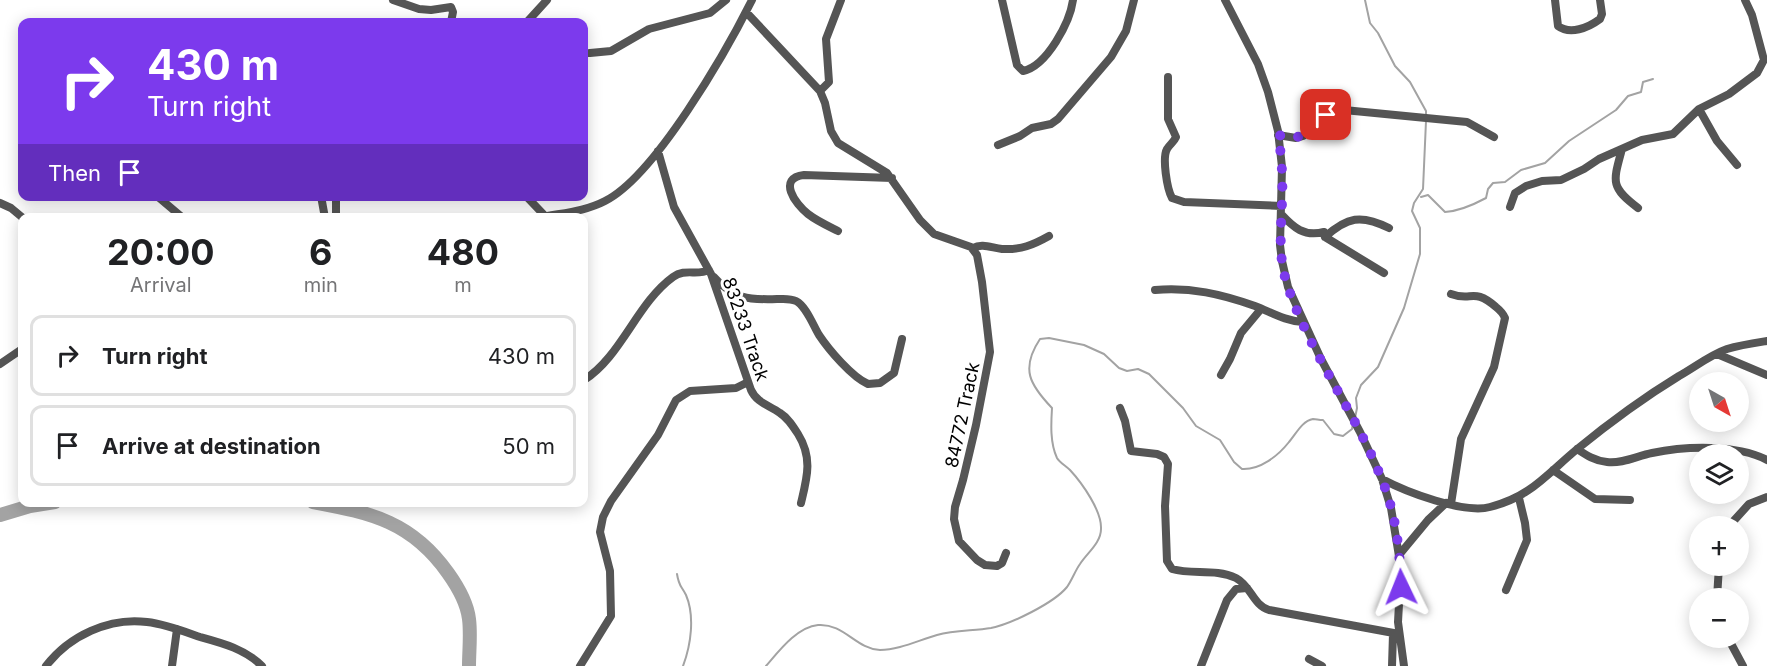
<!DOCTYPE html>
<html lang="en">
<head>
<meta charset="utf-8">
<style>
  body { margin:0; font-family:Inter,sans-serif; background:#f6f6f6; color:#202124; height:100vh; display:flex; flex-direction:column; font-size:22px; white-space:nowrap }
  * { box-sizing:border-box; margin:0 }
  p { font-size:20px; color:#757577 }
  .icon { flex:none; width:33px; height:33px; fill:none; stroke:currentColor; stroke-width:2; stroke-linecap:round; stroke-linejoin:round }
  .map { position:relative; flex:1; overflow:hidden }
  .sheet { position:absolute; left:18px; top:213px; width:570px; height:294px; display:flex; flex-direction:column; background:#fff; border-radius:12px; box-shadow:0 3px 15px #0003 }
  .sheet>* { flex:none }
  .banner { position:absolute; left:18px; top:18px; width:570px; height:183px; border-radius:12px; box-shadow:0 3px 15px #0003; background:#7c3aed; color:#fff; overflow:hidden }
  .needle { width:39px; rotate:141deg }
  .fabs { position:absolute; left:1689px; top:372px; display:grid; gap:12px }
  .fabs a { display:grid; place-items:center; width:60px; height:60px; border-radius:50%; background:#fff; box-shadow:0 3px 15px #0003; font-size:30px }
  .pin { position:absolute; display:grid; place-items:center; width:51px; height:51px; color:#fff; margin:-26px; border-radius:12px; box-shadow:0 3px 9px #0006 }
  .me { position:absolute; width:66px; margin:-33px; rotate:358deg; stroke-linejoin:round; filter:drop-shadow(0 0 4px #0008) }
  .turn { display:flex; align-items:center; gap:21px; height:126px; padding:0 30px; font-size:27px }
  .turn .icon { width:78px; height:78px; stroke-width:2.5 }
  .turn b { display:block; font-size:42px; line-height:51px }
  .then { display:flex; align-items:center; height:57px; padding:0 30px; background:#0003; gap:12px; font-size:22px }
  .eta { display:flex; justify-content:space-evenly; align-items:center; height:102px; text-align:center }
  .eta b { font-size:36px; font-weight:700; line-height:42px }
  ul { padding:0; list-style:none }
  li { display:flex; align-items:center; gap:18px; height:81px; margin:0 12px 9px; padding:0 18px; border:3px solid #e0e0e0; border-radius:12px }
  li div { flex:1 }
  li b { display:block; font-size:22px }
  li em { font-style:normal }
  .map>svg:first-child { display:block }
</style>
</head>
<body>
<div class="map">
<svg width="1767" height="666" viewBox="0 0 1767 666">
  <rect width="100%" height="100%" fill="#fff"/>
  <g fill="none" stroke-linecap="round" stroke-linejoin="round">
    <path stroke="#a3a3a3" stroke-width="2" d="M1365 0 1370 23 1378 33 1395 66 1410 82 1426 111V115
      M1421 197 1428 195 1445 212C1460 211 1473 205 1486 198L1488 189 1493 183 1505 182 1521 170 1545 163 1569 141 1616 110 1628 96 1641 92 1643 82 1653 79
      M1355 418 1357 408 1356 398 1361 385 1378 367 1404 308 1420 254V228L1412 211 1414 203 1423 189 1426 121
      M677 574C679 587 681 585 686 595 695 616 691 645 683 666
      M766 666C779 651 797 627 818 625 844 623 856 649 880 650 899 650 919 640 937 635 955 630 974 631 991 628 1011 624 1054 603 1067 587 1072 580 1075 571 1080 564 1087 553 1101 543 1101 529 1102 511 1082 483 1070 470 1066 466 1059 462 1057 458 1050 443 1051 424 1052 408 1030 385 1020 369 1040 339L1049 338 1084 345 1104 354 1119 368 1127 371 1138 369 1149 374 1183 408 1196 426 1220 440 1234 462 1242 469C1260 470 1278 456 1289 442 1296 434 1302 421 1313 419 1316 419 1319 420 1323 420L1334 434 1343 436 1352 429 1353 423"/>
    <path stroke="#a3a3a3" stroke-width="14" d="M313 502C372 513 412 522 448 573 458 587 467 602 469 619 471 634 469 651 469 666
      M0 515 30 506 55 502"/>
    <path stroke="#555" stroke-width="8" d="M393 0 419 9 431 10 451 7 453 12 451 22
      M1002 0 1017 65 1023 71C1047 66 1070 22 1073 0
      M1225 0 1258 64 1268 92 1278 131 1282 167 1280 245 1282 261 1288 287 1321 359 1360 432 1382 479 1391 508 1401 568 1398 622 1404 666
      M1555 0 1558 26C1570 35 1588 28 1600 19L1602 14 1600 0
      M746 12 820 91 825 103 831 131 838 143 887 173 920 220 934 234 971 247 977 255 982 282 990 352 976 425 963 480 955 507 954 519 959 541 977 560 985 565 997 566 1002 563 1006 553
      M527 22 547 0
      M590 53 611 51 649 29 710 13 726 0
      M1168 77V119L1176 137C1174 142 1170 144 1167 149 1162 158 1167 189 1172 198L1184 202 1282 206
      M820 91 829 82 826 39 841 0
      M1699 109 1717 141 1737 165
      M1278 135 1296 138 1303 136 1325 115 1344 110 1467 122 1494 137
      M998 145 1020 136 1032 128 1051 124 1058 119 1111 57 1126 31 1134 0
      M1622 149C1613 182 1610 187 1638 208
      M658 151 674 207 711 274 751 390C757 403 769 405 780 413 788 418 793 426 798 434 813 458 807 478 801 503
      M157 196 183 218
      M321 196 325 218
      M336 196V218
      M526 196 545 216
      M0 203 11 208 23 218
      M1510 207 1515 193 1526 186 1542 181 1561 180 1584 169 1599 159 1642 140 1673 134 1699 109 1729 94 1757 73 1764 60 1752 15 1745 0
      M1281 214C1294 228 1304 237 1324 232L1325 237C1347 217 1361 214 1389 228
      M538 218C560 213 584 212 605 201 655 176 726 52 752 0
      M838 231C828 226 817 221 808 214 795 204 777 178 804 175L892 178
      M1325 237 1384 273
      M973 248C982 243 992 248 1002 249 1021 250 1033 245 1049 236
      M714 277C733 299 749 300 777 299 783 299 790 298 796 301 806 306 813 325 819 335 829 350 852 377 868 384L880 383 894 373 902 339
      M1155 290C1191 287 1221 294 1255 306 1271 312 1285 321 1303 322
      M1451 294C1472 302 1473 287 1496 307 1501 311 1503 313 1505 318L1494 367 1461 439 1451 504
      M1717 354 1767 375
      M0 364 22 349
      M1221 375 1230 359 1241 333 1261 309
      M584 380C621 357 637 303 673 277 685 268 697 276 709 270
      M1120 408 1125 421 1131 451 1157 454 1164 457 1168 464 1165 506 1167 561 1172 569C1193 575 1215 568 1236 578 1251 586 1253 605 1269 610L1399 634
      M1577 449C1586 455 1595 461 1607 462 1622 464 1637 456 1652 453 1685 446 1737 444 1767 460
      M1553 470 1595 499 1630 500
      M1382 479C1406 492 1464 514 1490 507 1530 497 1546 475 1576 450 1609 423 1643 398 1679 376 1695 367 1710 355 1727 349 1740 345 1754 343 1767 341
      M1729 526 1749 504 1767 497
      M1399 555 1428 520 1446 503
      M1506 590 1527 540 1525 523 1519 498
      M1717 598 1719 566
      M1728 638 1743 666
      M1309 659 1322 666
      M46 666C69 636 109 617 147 622 165 624 183 631 200 637 222 643 245 649 262 666
      M172 666 177 629
      M580 666 611 616 610 571 600 532 603 517 611 501 658 435 676 400 690 391 736 388 748 382
      M1201 666 1227 600 1236 589 1247 588
      M1392 666 1393 634"/>
  </g>
  <g fill="none" stroke-linecap="round" stroke-linejoin="round">
    <path stroke="#7c3aed" stroke-width="10" stroke-dasharray="0 18" d="M1326 115C1302 130 1312 142 1278 135 1282 157 1283 180 1282 203 1281 230 1278 257 1287 284 1309 353 1356 412 1382 480 1396 514 1400 551 1401 587"/>
  </g>
  <g text-anchor="middle" dominant-baseline="central" stroke-width="6" stroke-linejoin="round" paint-order="stroke">
    <g font-size="18" fill="#000" stroke="#fff">
      <text transform="translate(746 329) rotate(71)">83233 Track</text>
      <text transform="translate(962 415) rotate(-78)">84772 Track</text>
    </g>
  </g>
</svg>
<div class="fabs">
<a><svg class="needle" viewBox="-14 -14 28 28"><path d="M0-13l5 13h-10z" fill="#e53935"/><path d="M0 13l5-13h-10z" fill="#757577"/></svg></a>
<a><svg class="icon" aria-label="layers" viewBox="0 0 24 24"><path d="M12 4l9 5-9 5-9-5zM3 14l9 5 9-5"/></svg></a>
<a>+</a>
<a>−</a>
</div>
<div class="pin" style="left:1326px;top:115px;background:#d93025"><svg class="icon" aria-label="arrive" viewBox="0 0 24 24"><path d="M6 21V4h12l-3 4 3 4H6"/></svg></div>
<svg class="me" style="left:1401px;top:587px" viewBox="-20 -20 40 40"><path d="M0-17L14 15 0 8-14 15z" fill="#7c3aed" stroke="#fff" stroke-width="4"/></svg>
<div class="banner">
<div class="turn"><svg class="icon" aria-label="right" viewBox="0 0 24 24"><path d="M7 20v-9h11M14 6l5 5-5 5"/></svg><div><b>430 m</b>Turn right</div></div>
<div class="then">Then<svg class="icon" aria-label="arrive" viewBox="0 0 24 24"><path d="M6 21V4h12l-3 4 3 4H6"/></svg></div>
</div>
<section class="sheet">
<div class="eta">
<div><b>20:00</b><p>Arrival</p></div>
<div><b>6</b><p>min</p></div>
<div><b>480</b><p>m</p></div>
</div>
<ul>
<li><svg class="icon" aria-label="right" viewBox="0 0 24 24"><path d="M7 20v-9h11M14 6l5 5-5 5"/></svg><div><b>Turn right</b></div><em>430 m</em></li>
<li><svg class="icon" aria-label="arrive" viewBox="0 0 24 24"><path d="M6 21V4h12l-3 4 3 4H6"/></svg><div><b>Arrive at destination</b></div><em>50 m</em></li>
</ul>
</section>
</div>
</body>
</html>
